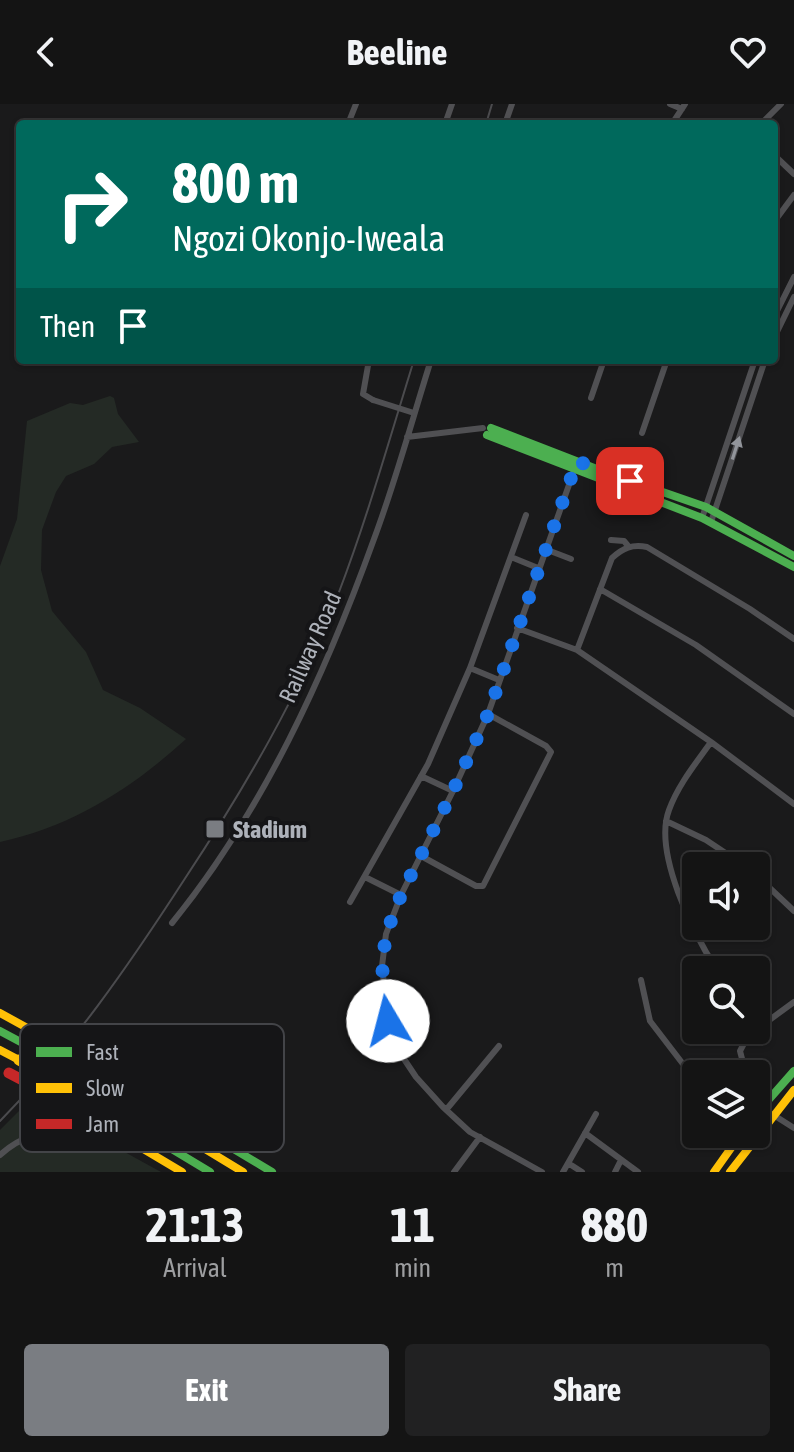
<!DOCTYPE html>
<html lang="en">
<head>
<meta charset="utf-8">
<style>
  body { margin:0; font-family:"Asap Condensed",sans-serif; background:#212122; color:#f1f3f6; height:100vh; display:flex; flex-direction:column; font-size:30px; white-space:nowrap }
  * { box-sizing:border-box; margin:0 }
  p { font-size:26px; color:#9d9ea0 }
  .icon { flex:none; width:44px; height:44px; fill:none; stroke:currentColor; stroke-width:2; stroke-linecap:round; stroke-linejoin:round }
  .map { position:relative; height:1068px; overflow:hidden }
  .side { display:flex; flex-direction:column; background:#141414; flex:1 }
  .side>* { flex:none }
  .top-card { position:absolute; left:16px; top:16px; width:762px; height:244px; border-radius:8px; box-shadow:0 2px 6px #0004,0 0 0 2px #333334; background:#00695c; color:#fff; overflow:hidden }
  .controls { position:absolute; left:682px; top:748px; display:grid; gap:16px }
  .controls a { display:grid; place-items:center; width:88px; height:88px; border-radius:8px; background:#141414; box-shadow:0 2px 6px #0004,0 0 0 2px #333334; font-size:40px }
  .pin { position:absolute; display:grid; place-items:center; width:68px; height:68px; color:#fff; margin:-34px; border-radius:16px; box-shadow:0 4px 12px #0006 }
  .me { position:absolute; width:88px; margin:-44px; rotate:352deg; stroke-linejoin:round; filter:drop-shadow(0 0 6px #0008) }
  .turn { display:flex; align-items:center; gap:28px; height:168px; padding:0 24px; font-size:36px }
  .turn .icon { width:104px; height:104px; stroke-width:2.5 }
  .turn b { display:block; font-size:56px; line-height:68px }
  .then { display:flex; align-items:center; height:76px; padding:0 24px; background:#0003; gap:16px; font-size:30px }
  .eta { display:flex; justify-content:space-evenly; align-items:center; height:136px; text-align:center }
  .eta b { font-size:48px; font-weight:700; line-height:56px }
  .primary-button { display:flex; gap:16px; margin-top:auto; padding:16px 24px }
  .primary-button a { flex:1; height:92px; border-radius:8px; background:#7a7d82; color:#fff; font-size:32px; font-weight:700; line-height:92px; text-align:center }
  .primary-button a+a { background:#212122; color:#f1f3f6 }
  header { display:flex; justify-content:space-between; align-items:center; height:104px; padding:0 24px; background:#141414; font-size:36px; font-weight:700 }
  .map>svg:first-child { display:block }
</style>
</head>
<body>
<header><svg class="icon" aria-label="back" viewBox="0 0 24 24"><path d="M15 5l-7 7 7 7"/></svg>Beeline<svg class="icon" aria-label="heart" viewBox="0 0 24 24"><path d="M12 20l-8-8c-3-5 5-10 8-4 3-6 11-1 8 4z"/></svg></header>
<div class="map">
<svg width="794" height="1068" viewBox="0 0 794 1068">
  <rect width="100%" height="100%" fill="#1a1a1b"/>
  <path fill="#242a25" d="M110 292 114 294 118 310 139 338 112 343 94 360 66 372 56 388 42 426 41 466 52 507 86 548 103 586 140 604 186 635C131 685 73 722 0 738V462L17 415 27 317 70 299 83 301Z
    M30 996 161 1068H0V1026Z"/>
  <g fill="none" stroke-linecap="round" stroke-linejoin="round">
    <path stroke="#505053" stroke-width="6" d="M670 0 682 5
      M348 20 356 0
      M445 20 452 0
      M505 20 512 0
      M672 20 685 0
      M761 20 781 0
      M774 51 794 70
      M774 118 794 91
      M774 213 794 173
      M774 234 794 193
      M369 256 363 290 373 296
      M591 294 604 256
      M642 329 667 256
      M407 333 483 324
      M702 414 755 256
      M711 418 765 256
      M611 436 624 437 629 443
      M545 445 571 455
      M511 453 538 464
      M600 485 696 541 794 610
      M517 524 577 546 711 638 794 700
      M577 546 612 454C623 444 632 440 647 443L750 505 794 535
      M470 564 499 576
      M711 638C696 659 678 681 669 706 653 748 693 829 717 866
      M421 672 453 687
      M666 717 706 736 745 762
      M421 752 476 782H483L549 652 551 648 546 642 488 610
      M756 771 794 807
      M365 773 401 791
      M350 798 428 660 470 564 526 411
      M172 819C263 707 325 571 374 435 396 376 412 316 431 256
      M641 876 650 917 696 977
      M756 918 768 917 794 898
      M746 970 740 947 751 926
      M761 1003 794 1024
      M446 1006 499 942
      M585 1029 638 1068
      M0 1051C33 1021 61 1030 100 1022
      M568 1059 582 1068
      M454 1068 480 1033
      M542 1068 470 1028 443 1003 416 973 400 949 388 917 382 862 386 830 401 791 453 687 488 610 576 361
      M563 1068 596 1010
      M615 1068 621 1056"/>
    <path stroke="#4caf50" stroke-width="8" d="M491 324 602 367 706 403 794 452
      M487 331 702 414 794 463
      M0 927 30 943
      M97 963 272 1068
      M79 989 210 1068
      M756 1010 794 967"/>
    <path stroke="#ffc107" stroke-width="8" d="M0 909 40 931
      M0 946 19 956
      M90 975 243 1068
      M68 1000 182 1068
      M714 1068 741 1030
      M730 1068 794 986"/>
    <path stroke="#4b4b4e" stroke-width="2" d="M486 20 492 0
      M0 1017C71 945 129 861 184 776 244 685 300 590 339 488 368 412 390 333 414 256"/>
    <path stroke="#505053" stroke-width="6" d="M373 296 414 309"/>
    <path stroke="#4caf50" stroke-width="11" d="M40 931 97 963"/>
    <path stroke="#ffc107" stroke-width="11" d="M30 943 90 975
      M19 956 79 989"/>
    <path stroke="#c62828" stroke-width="11" d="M9 969 68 1000"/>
  </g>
  <defs><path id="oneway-solid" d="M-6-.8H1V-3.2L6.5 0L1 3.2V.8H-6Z" transform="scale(2)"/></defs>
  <use fill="#92959b" href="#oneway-solid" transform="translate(736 344) rotate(-72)"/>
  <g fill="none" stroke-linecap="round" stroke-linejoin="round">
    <path stroke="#1a73e8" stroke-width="14" stroke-dasharray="0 25.2" d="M388 917 382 862 386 830 401 791 453 687 488 610 577 357 630 377"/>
  </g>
  <rect fill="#7a7d82" stroke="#151517" stroke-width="3" x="205" y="715" width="20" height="20" rx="4"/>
  <g text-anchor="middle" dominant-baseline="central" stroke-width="8" stroke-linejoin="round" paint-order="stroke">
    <g font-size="24" fill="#aeb2ba" stroke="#151517">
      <text transform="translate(310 543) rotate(-66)">Railway Road</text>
    </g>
    <g font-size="24" font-weight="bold" fill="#aeb2ba" stroke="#151517" text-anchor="start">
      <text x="233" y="725">Stadium</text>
    </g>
  </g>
  <rect x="20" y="920" width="264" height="128" rx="12" fill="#151517" stroke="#434448" stroke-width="2"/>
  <rect x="36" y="943" width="36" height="10" fill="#4caf50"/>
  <rect x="36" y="979" width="36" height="10" fill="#ffc107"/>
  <rect x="36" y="1015" width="36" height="10" fill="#c62828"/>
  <g font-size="22" fill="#aeb2ba">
    <text x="86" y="956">Fast</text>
    <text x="86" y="992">Slow</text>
    <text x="86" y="1028">Jam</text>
  </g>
</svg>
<div class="controls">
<a><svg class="icon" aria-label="sound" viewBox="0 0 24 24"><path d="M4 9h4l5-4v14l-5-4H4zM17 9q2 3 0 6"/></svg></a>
<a><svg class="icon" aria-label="search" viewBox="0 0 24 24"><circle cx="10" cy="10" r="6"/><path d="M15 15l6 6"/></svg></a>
<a><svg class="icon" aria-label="layers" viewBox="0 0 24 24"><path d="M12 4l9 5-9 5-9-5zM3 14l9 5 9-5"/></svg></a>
</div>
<div class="pin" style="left:630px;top:377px;background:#d93025"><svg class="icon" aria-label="arrive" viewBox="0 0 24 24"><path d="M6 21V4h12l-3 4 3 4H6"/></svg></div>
<svg class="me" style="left:388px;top:917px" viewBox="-20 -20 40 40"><circle r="19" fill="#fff"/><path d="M0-13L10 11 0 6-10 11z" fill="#1a73e8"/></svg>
<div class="top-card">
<div class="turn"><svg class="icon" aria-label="right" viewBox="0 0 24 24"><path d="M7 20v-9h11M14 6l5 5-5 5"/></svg><div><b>800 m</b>Ngozi Okonjo-Iweala</div></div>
<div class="then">Then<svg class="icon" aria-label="arrive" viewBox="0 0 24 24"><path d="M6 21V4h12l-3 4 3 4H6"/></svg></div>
</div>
</div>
<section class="side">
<div class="eta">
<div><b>21:13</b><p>Arrival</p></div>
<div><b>11</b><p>min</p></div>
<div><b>880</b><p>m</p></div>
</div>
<div class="primary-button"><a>Exit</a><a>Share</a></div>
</section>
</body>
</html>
